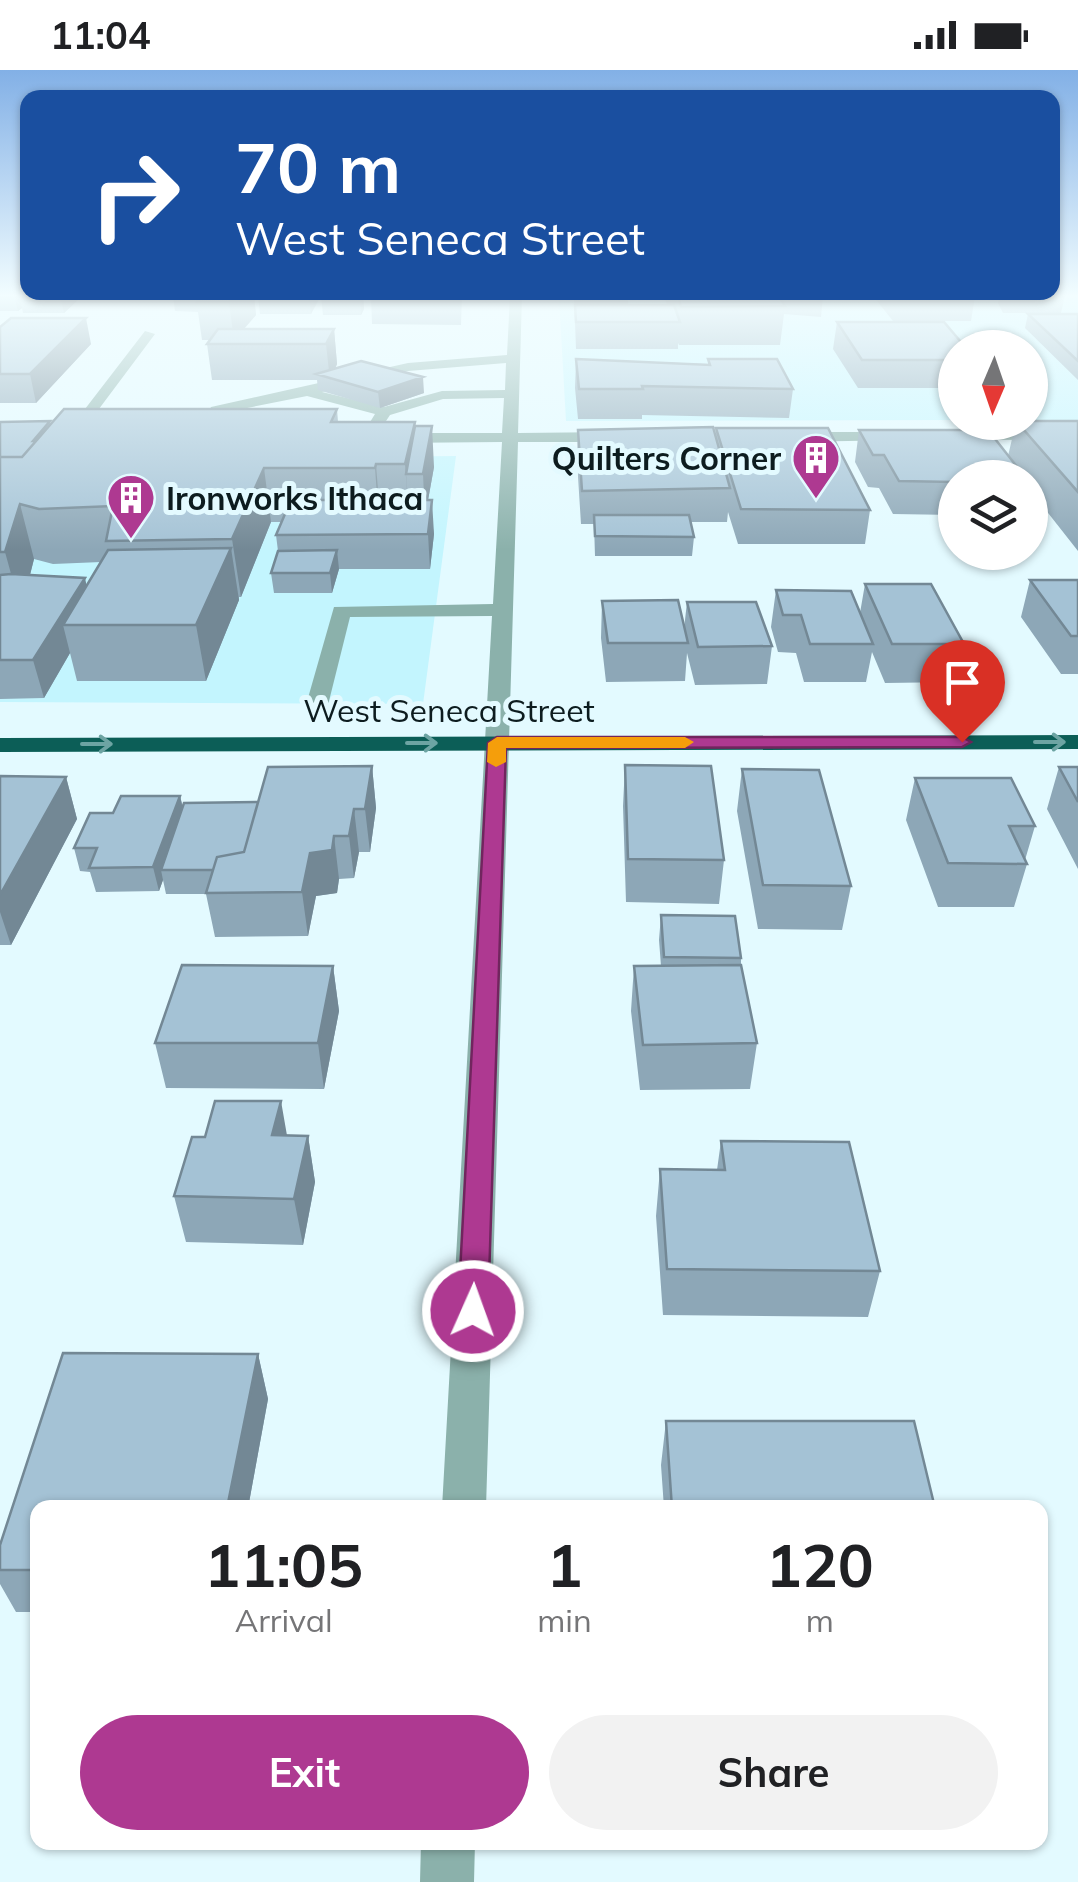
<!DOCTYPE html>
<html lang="en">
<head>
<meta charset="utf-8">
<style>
  body { margin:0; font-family:Mulish,sans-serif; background:#f2f2f2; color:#202124; height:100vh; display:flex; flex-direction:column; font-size:38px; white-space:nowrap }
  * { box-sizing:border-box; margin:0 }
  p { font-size:32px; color:#757577 }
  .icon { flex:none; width:55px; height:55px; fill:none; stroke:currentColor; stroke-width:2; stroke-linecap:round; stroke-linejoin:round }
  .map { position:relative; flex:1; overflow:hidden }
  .sheet { position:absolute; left:30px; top:1430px; width:1018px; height:350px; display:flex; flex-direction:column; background:#fff; border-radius:20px; box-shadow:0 2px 8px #0004 }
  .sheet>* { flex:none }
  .hud { position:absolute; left:20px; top:20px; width:1040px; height:210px; border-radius:20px; box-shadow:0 2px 8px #0004; background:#1a4fa0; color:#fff; overflow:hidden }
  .needle { width:65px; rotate:182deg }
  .tools { position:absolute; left:938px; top:260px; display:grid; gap:20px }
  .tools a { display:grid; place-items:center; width:110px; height:110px; border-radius:50%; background:#fff; box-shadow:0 2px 8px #0004; font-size:50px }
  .pin { position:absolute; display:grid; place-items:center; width:85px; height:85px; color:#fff; margin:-102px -42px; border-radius:50% 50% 50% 0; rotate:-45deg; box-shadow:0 0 10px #0007 }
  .pin .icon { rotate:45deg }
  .me { position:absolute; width:110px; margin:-55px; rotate:2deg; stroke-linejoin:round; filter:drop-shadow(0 0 8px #0008) }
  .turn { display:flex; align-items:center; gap:35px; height:210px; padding:0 50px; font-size:45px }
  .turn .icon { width:130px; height:130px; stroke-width:2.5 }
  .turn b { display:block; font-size:70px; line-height:85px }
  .eta { display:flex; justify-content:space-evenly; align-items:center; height:170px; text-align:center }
  .eta b { font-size:60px; font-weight:700; line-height:70px }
  .action { display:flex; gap:20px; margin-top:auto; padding:20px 50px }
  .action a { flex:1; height:115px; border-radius:60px; background:#ae3991; color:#fff; font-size:40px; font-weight:700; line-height:115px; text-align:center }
  .action a+a { background:#f2f2f2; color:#202124 }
  .status { display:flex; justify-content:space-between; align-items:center; height:70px; padding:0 50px; background:#fff; direction:ltr }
  .status svg { height:28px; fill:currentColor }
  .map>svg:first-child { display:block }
</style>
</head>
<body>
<div class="status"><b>11:04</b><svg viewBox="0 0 49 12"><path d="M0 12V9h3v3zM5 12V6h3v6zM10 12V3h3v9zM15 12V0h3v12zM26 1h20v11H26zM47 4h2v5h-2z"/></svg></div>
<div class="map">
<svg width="1078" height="1812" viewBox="0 0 1078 1812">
  <rect width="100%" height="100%" fill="#e3faff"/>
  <path fill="#c3f5fe" d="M559 227H1078V350H1030V278H955V350L566 351Z
    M456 386 423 634 0 632V391Z"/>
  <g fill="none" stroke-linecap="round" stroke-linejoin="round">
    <path fill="#8bb1ab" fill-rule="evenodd" d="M510 226H522L518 363 615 362 623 367 615 372H518L486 1438H442L492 546 350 547 328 635 317 642 306 635 334 537 493 534 502 372 391 373 383 368 391 363H502L504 328 443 329 390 345 380 360 375 362 367 357 375 344 307 326 222 343 209 371 196 368 211 337 408 293 507 285ZM506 293 505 320 442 321 384 337 322 322 408 301Z
      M145 261 155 264 75 371H65V365Z
      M951 361H1078V371L946 369V363Z
      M900 362 905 364V370L791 372 783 367 791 362Z
      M421 1772H475L474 1812H420Z"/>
    <path fill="#0c5e57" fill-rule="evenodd" d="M1078 665V679L0 682V668Z"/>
  </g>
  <path fill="#8da7b7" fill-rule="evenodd" d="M0 226H79V229L64 243H23L22 238 18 241H0Z
    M173 226H254L256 245 244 259H334L337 294 335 299 424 323 380 338 318 320 317 310H212L207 274 210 270H202L198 242 175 241Z
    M258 226H320V228L311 244H260Z
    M321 226H363L364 239 361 245H323Z
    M371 226H462L461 255 372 254Z
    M574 226H628V235H667L664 226H823L821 247 784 244 780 275H679L678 273V279H576Z
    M873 226H975L971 251H893Z
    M999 226H1065L1061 243H1003L998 233Z
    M1028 244H1078V310L1025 258Z
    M837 252 955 278V318H858L833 279Z
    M0 257 91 274 36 333H0Z
    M576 289 708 294V289L793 319 789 348 642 345V349H578L575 318Z
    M337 339 338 352 415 356 434 397 428 430 434 464 430 499H339L332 523H274L271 503 278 481 276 465 281 452H271L241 527H239V530L206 611H77L70 583 44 628 0 629V352L50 351V355ZM34 489 53 494 101 492 87 516 30 505Z
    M1078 351V481L1030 420V408H955V445L893 444 879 418 868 417 855 392 859 360 1008 386 1016 352Z
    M716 358 870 440 865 474H738L728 442 727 452H691L694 467 692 486H595L594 454H581L577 391 578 360 715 365Z
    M1030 510H1078V604H1061L1021 547Z
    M865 514 964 574 956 612 885 613 872 582 866 612H804L796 583 778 582 771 557 776 520 860 543Z
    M602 531 684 559 687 532 772 576 767 614 695 615 687 583 685 611 606 612 601 568Z
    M625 695 724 790 719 834 626 832 623 736Z
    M372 696 376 738 370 782H359L354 808 339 809 337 823 316 826 308 866 215 867 206 824H166L163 810 159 821 96 822 90 802 80 801 74 778 113 743 180 726 183 737 258 732Z
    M1059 697H1078V799L1047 739Z
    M742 699 851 816 842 860 758 859 737 741Z
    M0 706 66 707 77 749 11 875H0Z
    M915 708 1035 756 1025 790 1027 794 1014 837H938L906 750Z
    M661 845 741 888V895L757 973 750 1019 640 1020 631 941 634 896H661L659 870Z
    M333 896 339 941 324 1019 166 1018 155 973Z
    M287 1066H308L315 1112 303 1175 186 1172 174 1126Z
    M721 1071 880 1201 868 1247 663 1245 656 1146 660 1099 717 1100Z
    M63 1283 258 1284 268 1329 248 1438H38V1542H16L0 1514V1475Z
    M666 1351 935 1438H664L661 1395Z"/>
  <path fill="#738895" d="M14 226H19L22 238 18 241Z
    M60 226H79V229L64 243Z
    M234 226H254L256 245 234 270 229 232Z
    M309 226H320L311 244Z
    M360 226H363L364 239 361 245Z
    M86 248 91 274 36 333 30 304Z
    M334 259 337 294 330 310 326 274Z
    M423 307 424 323 380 338 378 322Z
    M415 352 417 402 406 404 409 447 405 394Z
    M432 356 434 397 425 447 423 404Z
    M376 394 380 447 379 451 375 398Z
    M264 398 271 452 241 527 232 469Z
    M432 430 434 464 430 499 428 464Z
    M20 434 34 489 21 540 5 482Z
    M231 478 239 530 206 611 196 555Z
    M337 480 339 499 332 523 330 503Z
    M85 508 93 545 63 555 70 583 44 628 33 590Z
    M372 696 376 738 370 782 365 739Z
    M66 707 77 749 11 875 0 842V825Z
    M180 726 185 749 161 800 163 810 159 821 153 797Z
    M354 739 359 782 354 808 349 766Z
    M334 766 339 809 337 823 316 826 308 866 302 822 310 783Z
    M333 896 339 941 324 1019 318 973Z
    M281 1031 289 1077 272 1065Z
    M308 1066 315 1112 303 1175 294 1129Z
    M258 1284 268 1329 248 1438H227Z"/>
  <path fill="#a4c2d5" stroke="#738895" stroke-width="2.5" d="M201 226H234L229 232H197Z
    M371 226H460V229H370Z
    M678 226H779L785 236 681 237Z
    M575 235H674L680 252H576Z
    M1028 244H1078V291Z
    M11 248H86L30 304H0V257Z
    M837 252H944L966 278H955V290H862Z
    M218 259H334L326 274H207Z
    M576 289 710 295 708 289H777L793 319 642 316 643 319H579Z
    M361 291 423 307 378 322 316 304Z
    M64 339H337L331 352H415L405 394H376L375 398H264L232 469 106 471 113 436 39 439 20 434 5 482H0V387H22Z
    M50 351 33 371H36L22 387H0V352Z
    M1030 351H1078V422L1017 352H1030Z
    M415 356H432L423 404H406Z
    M713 357 730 418 582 421 578 360Z
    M716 358H828L870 440 741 439Z
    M859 360H988L1026 408H955V412L899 411 884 385H873Z
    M291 430H432L428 464 276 465Z
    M594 445H689L694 467 595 466Z
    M231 478 196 555H63L108 480Z
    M337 480 330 503H271L278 481Z
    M11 504 85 508 33 590H0V505Z
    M1030 510H1078V566H1071Z
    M865 514H931L964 574H892Z
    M776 520 851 521 873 574H810L801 545H783Z
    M678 530 688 573H608L602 531Z
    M687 532H756L772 576 698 577Z
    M625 695 711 696 724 790 628 789Z
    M372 696 365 739H354L349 766H334L332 780 310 783 302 822 206 823 217 787 244 782 268 697Z
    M1059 697H1078V732Z
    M742 699 819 700 851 816 763 815Z
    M0 706 66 707 0 825Z
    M915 708H1011L1035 756H1009L1027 794 948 793Z
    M121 726H180L153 797 89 798 97 778H74L90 743H113Z
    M258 732 244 782 217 787 213 800H161L184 733Z
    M661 845 735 846 741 888 664 887Z
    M182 895 333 896 318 973H155Z
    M741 895 757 973 643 975 634 896Z
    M215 1031H281L272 1065 308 1066 294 1129 174 1126 192 1067H205Z
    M721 1071 849 1072 880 1201 667 1199 660 1099 725 1100Z
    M63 1283 258 1284 227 1438H38V1500H0V1475Z
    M666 1351H914L935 1438H672Z"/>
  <defs><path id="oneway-shaft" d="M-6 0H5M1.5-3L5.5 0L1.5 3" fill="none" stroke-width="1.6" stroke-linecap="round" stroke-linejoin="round" transform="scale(2.5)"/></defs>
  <g stroke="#6da4a3">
    <use href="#oneway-shaft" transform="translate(1050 672)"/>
    <use href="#oneway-shaft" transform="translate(422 673)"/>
    <use href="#oneway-shaft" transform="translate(97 674)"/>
  </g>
  <linearGradient id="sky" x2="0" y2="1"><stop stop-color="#82b0e6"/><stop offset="0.47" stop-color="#f2fdff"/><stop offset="1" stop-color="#f2fdff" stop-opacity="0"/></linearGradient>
  <rect width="1078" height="480" fill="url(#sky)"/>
  <path fill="#ae3991" stroke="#71255e" stroke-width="2.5" d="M497 667H962L971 672 962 677 506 678 488 1241 483 1250 473 1253 462 1250 458 1241 488 673Z"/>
  <path fill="#f59e0b" d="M497 667H685L694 672 685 678H506V692L496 697 487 692 488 673Z"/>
  <defs>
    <g id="building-pin" transform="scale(2.5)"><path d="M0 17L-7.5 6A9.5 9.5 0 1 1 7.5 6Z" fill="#ae3991" stroke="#e3faff"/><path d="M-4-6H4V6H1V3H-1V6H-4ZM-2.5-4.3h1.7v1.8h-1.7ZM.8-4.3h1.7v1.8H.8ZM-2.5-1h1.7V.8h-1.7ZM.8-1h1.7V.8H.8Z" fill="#fff"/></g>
  </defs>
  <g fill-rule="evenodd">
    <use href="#building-pin" x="816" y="388"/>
    <use href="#building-pin" x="131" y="428"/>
  </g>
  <g text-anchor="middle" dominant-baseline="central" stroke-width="10" stroke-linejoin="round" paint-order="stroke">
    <g font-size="32" font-weight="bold" fill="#0d1c1f" stroke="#e3faff" text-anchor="end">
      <text x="781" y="388">Quilters Corner</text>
      <text x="166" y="428" text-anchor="start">Ironworks Ithaca</text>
    </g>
    <g font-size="32" fill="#0d1c1f" stroke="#e3faff">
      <text x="449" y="640">West Seneca Street</text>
    </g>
  </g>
</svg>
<div class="tools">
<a><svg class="needle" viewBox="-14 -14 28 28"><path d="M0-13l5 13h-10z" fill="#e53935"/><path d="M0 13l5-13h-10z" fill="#757577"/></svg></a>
<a><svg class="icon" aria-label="layers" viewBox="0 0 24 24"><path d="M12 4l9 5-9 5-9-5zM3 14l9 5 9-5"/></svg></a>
</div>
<div class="pin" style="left:962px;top:672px;background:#d93025"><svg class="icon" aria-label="arrive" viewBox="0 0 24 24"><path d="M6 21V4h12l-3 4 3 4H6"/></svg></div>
<svg class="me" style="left:473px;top:1241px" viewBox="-20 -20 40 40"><circle r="17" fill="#ae3991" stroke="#fff" stroke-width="3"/><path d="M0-11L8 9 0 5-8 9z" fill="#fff"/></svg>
<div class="hud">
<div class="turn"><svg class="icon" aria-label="right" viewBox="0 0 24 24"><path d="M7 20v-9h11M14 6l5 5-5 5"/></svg><div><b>70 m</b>West Seneca Street</div></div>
</div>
<section class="sheet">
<div class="eta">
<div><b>11:05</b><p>Arrival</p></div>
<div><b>1</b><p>min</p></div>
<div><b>120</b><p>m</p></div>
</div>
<div class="action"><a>Exit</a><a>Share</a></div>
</section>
</div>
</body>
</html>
